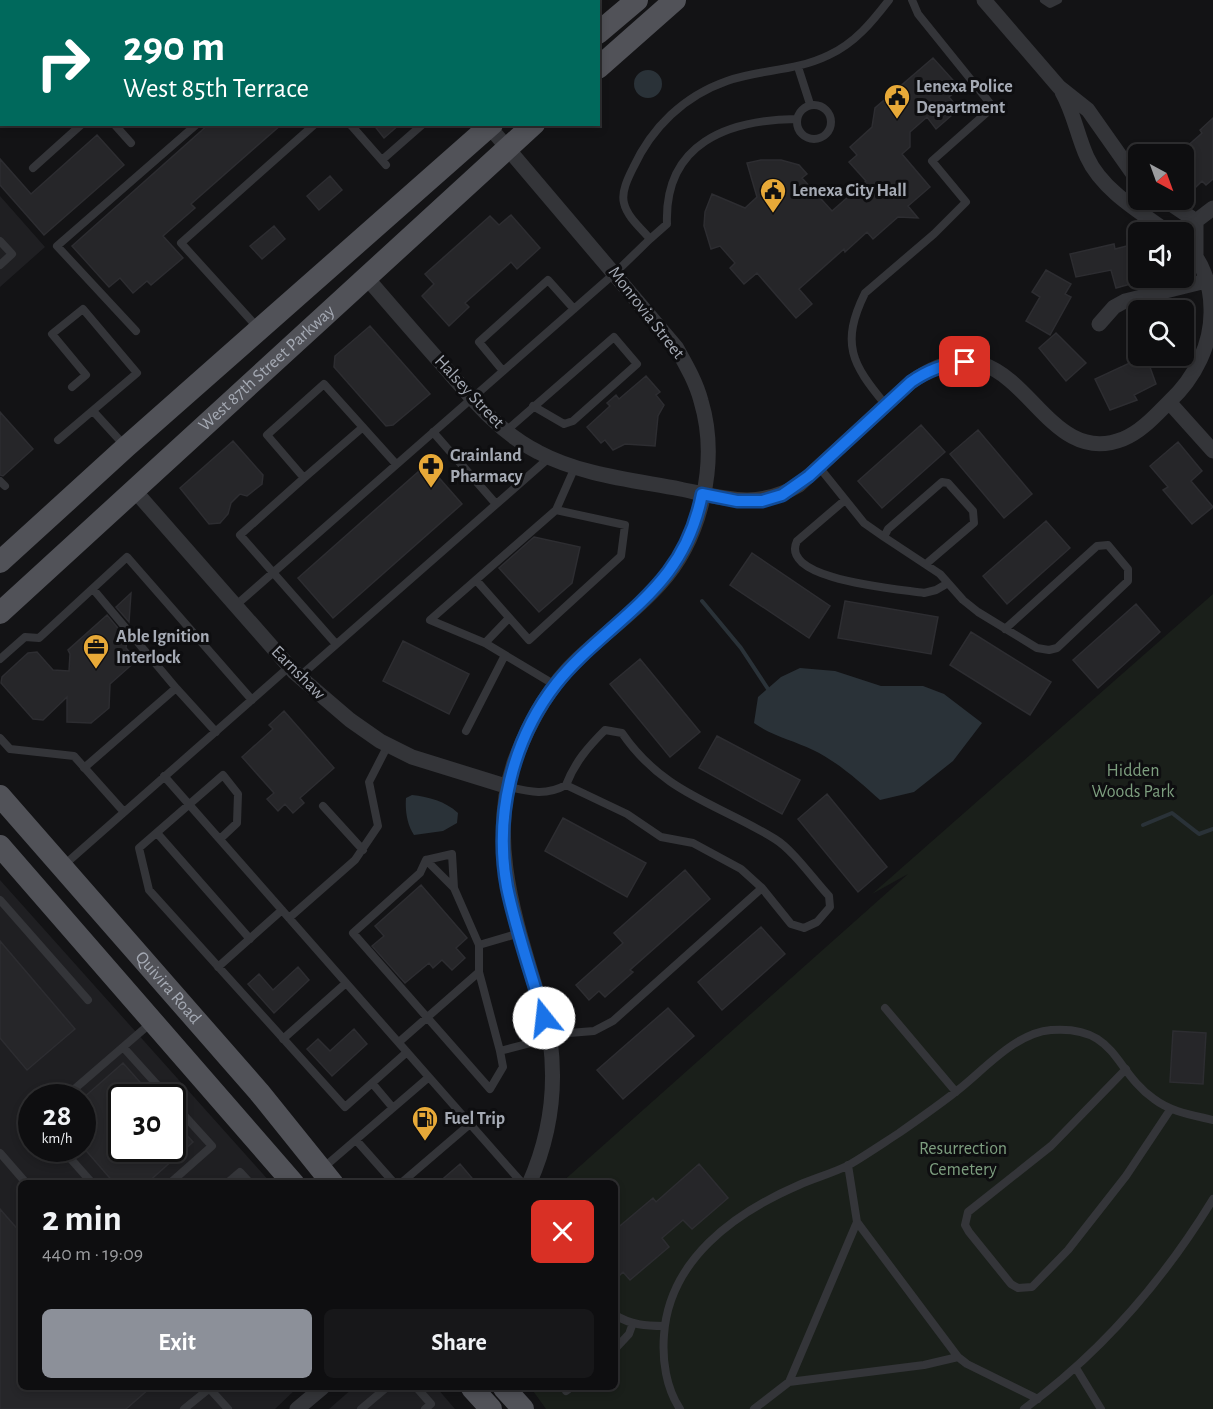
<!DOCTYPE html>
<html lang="en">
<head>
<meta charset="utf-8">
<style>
  body { margin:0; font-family:"Alegreya Sans",sans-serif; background:#171719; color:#f1f3f6; height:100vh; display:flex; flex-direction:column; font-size:22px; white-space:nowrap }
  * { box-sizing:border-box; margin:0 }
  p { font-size:20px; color:#9b9c9f }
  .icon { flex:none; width:33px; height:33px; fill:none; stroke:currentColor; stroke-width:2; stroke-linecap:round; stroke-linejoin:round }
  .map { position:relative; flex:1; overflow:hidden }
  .sheet { position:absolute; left:18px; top:1180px; width:600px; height:210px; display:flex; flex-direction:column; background:#0e0e10; border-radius:9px; box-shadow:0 3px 9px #0003,0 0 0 2px #2e2e30 }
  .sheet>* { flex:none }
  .top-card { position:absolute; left:0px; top:0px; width:600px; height:126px; box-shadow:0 3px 9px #0003,0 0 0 2px #2e2e30; background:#00695c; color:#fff; overflow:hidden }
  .needle { width:39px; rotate:139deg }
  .buttons { position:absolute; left:1128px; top:144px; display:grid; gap:12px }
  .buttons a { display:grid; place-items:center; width:66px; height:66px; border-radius:9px; background:#0e0e10; box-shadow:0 3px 9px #0003,0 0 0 2px #2e2e30; font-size:30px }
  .speed { position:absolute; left:18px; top:1084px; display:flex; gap:12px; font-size:30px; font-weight:700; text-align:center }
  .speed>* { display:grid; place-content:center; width:78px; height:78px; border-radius:50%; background:#0e0e10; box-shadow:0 3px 9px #0003,0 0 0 2px #2e2e30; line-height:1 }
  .speed small { font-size:15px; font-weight:400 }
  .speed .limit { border:3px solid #111; border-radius:9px; background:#fff; color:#111 }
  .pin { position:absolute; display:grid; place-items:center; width:51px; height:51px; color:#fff; margin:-26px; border-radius:12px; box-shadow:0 3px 9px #0006 }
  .me { position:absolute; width:66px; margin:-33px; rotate:344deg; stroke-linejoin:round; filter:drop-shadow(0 0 4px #0008) }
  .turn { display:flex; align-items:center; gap:21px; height:126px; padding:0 24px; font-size:27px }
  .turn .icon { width:78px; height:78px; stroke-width:2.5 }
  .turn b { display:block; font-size:42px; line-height:51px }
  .round { display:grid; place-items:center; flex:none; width:63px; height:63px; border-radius:9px; background:#171719 }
  .headline { display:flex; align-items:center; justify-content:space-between; height:102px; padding:0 24px }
  h1 { font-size:36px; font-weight:700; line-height:45px }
  .button { display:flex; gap:12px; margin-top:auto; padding:12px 24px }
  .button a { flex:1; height:69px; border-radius:9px; background:#8c9099; color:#fff; font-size:24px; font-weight:700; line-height:69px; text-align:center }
  .button a+a { background:#171719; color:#f1f3f6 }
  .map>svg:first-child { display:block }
</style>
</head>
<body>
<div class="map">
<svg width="1213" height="1409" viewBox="0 0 1213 1409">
  <rect width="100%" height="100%" fill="#131315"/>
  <path fill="#1f1f22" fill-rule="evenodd" d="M0 196 45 247 0 287Z
    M0 880 271 1183 21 1184V1388H297L275 1409H0ZM32 1098H82V1149H32ZM122 1098H172V1149H122Z
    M353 1388H437L455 1409H329Z"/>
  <path fill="#1a1f1a" d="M1213 594V1409H546L531 1388H615V1184L561 1183 908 874 872 894Z"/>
  <path fill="#2a3238" d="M634 84a14 14 0 1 1 28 0a14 14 0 1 1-28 0Z
    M800 668 835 671 881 686H923L944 694 982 723 953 761 914 792 880 800C860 782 838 762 813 750 793 740 772 736 754 723L758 697 781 677Z
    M412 795C429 797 445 801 458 813L457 823 443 831 414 835C407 824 405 811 406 798Z"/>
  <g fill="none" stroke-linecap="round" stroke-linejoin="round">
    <path stroke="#2a3238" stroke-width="4" d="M702 601 741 648 768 689
      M1143 825 1172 813 1199 834 1213 829"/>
  </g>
  <path fill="#262629" stroke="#2d2d31" stroke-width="1.5" d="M933 58 960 88 949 97 959 109 936 129 927 117 910 132V147L902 154 930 187 908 206 918 218 898 217 873 239 867 232 845 252 844 249 799 289 812 304 796 318 757 273 744 284 730 268 735 263 720 246 711 249 704 226 705 212 712 194 745 208 757 197 747 163 761 160H781L799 165 807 174 802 178 832 211 866 181 849 162 857 155 850 147 872 127 875 108Z
    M1213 118V179L1206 185 1202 181 1194 189 1184 178V149L1202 133 1200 130Z
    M209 124H282L191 204 195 208 163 236 183 258 151 285 147 281 133 293 120 278 109 287 72 246Z
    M373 124H400L384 138Z
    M97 135 124 165 44 235 0 185V159L31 194Z
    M330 176 342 190 319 210 307 196Z
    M511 215 540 248 517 269 511 262 465 303 469 307 449 326 422 296 434 284 425 274 490 216 499 225Z
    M274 226 285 239 262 259 250 246Z
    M1114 244 1115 249 1135 244 1136 247 1138 246V282L1116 288 1111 270 1076 277 1070 254Z
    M1046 270 1071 284 1065 294 1071 297 1050 335 1026 321 1040 297 1032 292Z
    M370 326 430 394 393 425 386 426 334 367 335 356Z
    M1056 333 1086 363 1066 381 1039 348Z
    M1129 356H1146L1156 384 1134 395 1137 400 1110 410 1095 379 1132 362Z
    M646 376 660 392 656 395 664 405 658 416 655 446 625 444 613 450 605 440 601 443 587 427 610 406 607 403 616 395 619 399Z
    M0 412 33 449 3 476 0 475Z
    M921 425 945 452 882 508 858 481Z
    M978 430 1032 494 1004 518 950 454Z
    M233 441 263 475 262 484 247 496 240 494 231 503 228 514 220 523 209 524 180 488Z
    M1178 442 1202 471 1191 481 1213 507 1192 524 1163 490 1168 487 1150 466Z
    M427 464 462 504 333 618 298 578Z
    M1046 521 1070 548 1007 604 983 576Z
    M534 537 580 547 572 583 539 612 499 568Z
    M752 553 830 606 809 638 730 585Z
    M131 593 129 622 116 607Z
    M845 601 938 617 931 654 838 638Z
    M1136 604 1160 632 1098 688 1073 660Z
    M107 615 127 639 126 648 137 660 110 684 109 708 91 723 67 722V697L43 720 33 719 1 683 2 677 28 653 37 652 53 670 69 671 70 654 68 650Z
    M971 632 1051 682 1030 715 950 665Z
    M403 641 469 674 449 714 383 681Z
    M640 659 700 732 670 757 610 684Z
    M284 711 334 768 300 798 304 803 293 813 285 804 278 811 267 799 274 793 242 757 273 729 269 725Z
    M717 736 800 780 782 814 699 768Z
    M827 794 887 867 858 892 798 819Z
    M563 818 646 863 627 897 545 851Z
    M685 870 710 899 630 970 633 972 605 997 599 991 589 1000 576 985 623 943 614 933Z
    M421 885 467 938 456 948 465 958 452 970 442 960 433 968 429 963 405 983 372 946 384 936 375 926Z
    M761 927 785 954 722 1010 698 982Z
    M0 941 75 1029 27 1070 0 1038Z
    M298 967 309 980 274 1013 248 984 259 974 273 990Z
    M668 1008 694 1036 623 1099 597 1070Z
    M354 1029 367 1044 332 1076 307 1049 318 1039 330 1051Z
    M1173 1031 1206 1033 1203 1084 1170 1082Z
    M123 1063 154 1098H122V1149H172V1119L193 1142 146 1184H115L82 1146V1099Z
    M460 1164 477 1184H437Z
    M699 1164 728 1198 692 1229 683 1220 662 1238 669 1247 630 1280 623 1272 615 1280V1230L653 1198 656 1202Z
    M0 1209 21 1233V1388H150L126 1409H0Z"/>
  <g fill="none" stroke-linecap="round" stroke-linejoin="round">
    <path stroke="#343539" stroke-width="8" d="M60 0 61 2
      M179 0 180 2
      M237 0 239 2
      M441 0 442 2
      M1044 0 1050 4 1058 0
      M563 2 565 0
      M798 67 810 104
      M797 122a17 17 0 1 1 34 0a17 17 0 1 1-34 0Z
      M114 124 131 143
      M350 124 386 165
      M382 160 423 124
      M33 168 82 124
      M650 239 667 224C664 143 728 120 796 119
      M0 241 12 254 0 265
      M258 328 181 243 315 124
      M136 331 57 246 197 124
      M503 371 479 342 548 280 574 309
      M885 404C852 364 840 344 865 293L934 234 966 202 932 161 993 107 918 14 912 0
      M93 411 125 446
      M363 427 304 478 267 435 324 384 396 464
      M506 431 614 337 637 364 573 421 564 424 533 406
      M433 432 496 504
      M58 440 137 373 83 309 52 334 86 375 72 387
      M819 467 864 523 884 537 888 529 942 482 948 483 973 511 974 523 926 564
      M304 478 240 535 336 644
      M0 481 5 486
      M845 500 797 541C778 580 900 589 924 593L936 590 948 583
      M884 537 940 574 963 600 978 612 1037 648 1049 650 1057 648 1128 581V569L1108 545 1097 546 1005 629
      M476 580 529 640 621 556 625 525 556 510
      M93 589 176 688
      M235 606 615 273 650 239C642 229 627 217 624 203 621 192 628 178 633 168 652 127 684 96 727 81 761 69 794 72 829 55 855 43 872 22 889 0
      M485 643 509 618
      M0 659 25 637 39 638 127 557 252 700
      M299 677 550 457
      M555 685 485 643 430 620 556 510 575 467
      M466 731 505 655
      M0 738 10 749 74 756 124 812
      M84 768 176 688 216 732
      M164 776 523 1184
      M509 787C530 792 546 796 566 785 575 762 588 747 605 730L622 733C664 794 717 803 775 839 793 850 814 880 829 896L830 907 817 922 804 928 791 924 762 888 741 869 693 843 661 837 627 814 566 785
      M323 806 363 850
      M157 833 250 939
      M220 839 237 823 238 794 223 775 139 848 149 890 345 1107 407 1052
      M426 860 420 873 353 933 490 1089 503 1067 500 1051
      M63 866 289 667
      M454 888 426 860 452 854 454 888 479 945 520 933
      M0 900 88 1000
      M289 918 355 860 378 826 369 782 388 745
      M479 945V972L500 1051 569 1033 594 1031 613 1021 762 888
      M218 967 282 910
      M885 1008 956 1092
      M283 1039 346 983
      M399 1042 479 972
      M123 1047 169 1098
      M1126 1069 1051 1146 968 1212 965 1225 969 1232 1011 1284 1018 1288 1032 1287 1068 1250 1126 1176 1170 1110
      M372 1083 393 1108
      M64 1098 152 1022
      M356 1140 395 1184
      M62 1149 93 1184
      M0 1153 27 1184
      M848 1165 857 1222 958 1357 967 1364 1038 1399
      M323 1168 429 1077
      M169 1184 212 1146 172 1102
      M226 1184 240 1172 251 1184
      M400 1184 470 1124
      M615 1315C631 1325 646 1326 664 1326
      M615 1349 629 1334 633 1323
      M1076 1368 1101 1409
      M789 1382 857 1222
      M209 1388 228 1409
      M257 1388H259
      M417 1388 431 1404 425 1409
      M566 1391 570 1388
      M184 1409 210 1388
      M361 1409 386 1388
      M680 1409C666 1388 662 1360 664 1335 669 1260 734 1213 799 1185 815 1178 833 1173 849 1165 866 1155 882 1144 899 1133 919 1119 939 1105 958 1090 985 1069 1015 1033 1051 1030 1117 1025 1113 1070 1154 1099 1171 1112 1192 1115 1213 1120
      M754 1409 789 1382 924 1365 958 1357
      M1024 1409C1102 1352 1163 1281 1213 1199"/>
    <path stroke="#343539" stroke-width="15" d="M377 0 379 2
      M984 0 1059 87 1088 110 1138 181
      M169 2 171 0
      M1062 92C1074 113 1077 135 1087 157 1102 190 1140 212 1168 232
      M487 124 676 347C686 365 696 382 701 401 719 461 702 538 660 584 636 611 605 633 578 659 549 686 529 723 515 760 488 836 513 912 535 986 540 1003 547 1022 550 1039 557 1090 550 1137 529 1184
      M1165 200 1196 221
      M1196 254V221L1213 208
      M366 277C391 306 416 335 441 363 471 397 498 432 538 452 581 475 633 480 680 489 724 498 757 510 799 485L911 382C1021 304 1034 474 1123 439 1141 432 1156 415 1169 402 1195 378 1212 344 1211 309 1211 286 1202 258 1184 244
      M1099 324 1114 307 1125 301 1206 281
      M1169 402 1213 451
      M135 491 294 672 350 720 380 741 412 757 509 787
      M297 1409 322 1388"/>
    <g stroke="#515258" stroke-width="22">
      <path d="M598 33 637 0"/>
      <path d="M598 68 675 0"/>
      <path d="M0 562 126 447 492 124"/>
      <path id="s1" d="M0 613 534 124"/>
      <path id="s2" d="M0 796 259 1092 333 1184"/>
      <path d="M0 846 294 1184"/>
      <path d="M472 1388 491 1409"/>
      <path d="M504 1388 523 1409"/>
    </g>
  </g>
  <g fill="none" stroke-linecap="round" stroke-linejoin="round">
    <g stroke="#114b97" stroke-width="15">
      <path id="route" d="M544 1018C532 975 516 931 507 887 494 817 512 740 556 684 571 665 589 649 607 633 656 590 689 560 702 494L737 501H762L782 495 809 476 911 382C928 370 944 364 965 362"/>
    </g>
    <use href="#route" stroke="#1a73e8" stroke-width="10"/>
  </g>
  <defs>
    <g id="civic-pin" transform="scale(1.35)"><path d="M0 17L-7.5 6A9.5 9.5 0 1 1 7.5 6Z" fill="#e7a938" stroke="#0e0e10"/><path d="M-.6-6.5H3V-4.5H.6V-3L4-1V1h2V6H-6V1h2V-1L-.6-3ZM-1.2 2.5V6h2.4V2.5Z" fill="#111"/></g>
    <g id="pharmacy-pin" transform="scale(1.35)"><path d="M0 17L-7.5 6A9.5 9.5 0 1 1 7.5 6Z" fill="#e7a938" stroke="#0e0e10"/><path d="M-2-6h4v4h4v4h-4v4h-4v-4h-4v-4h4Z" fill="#111"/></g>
    <g id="office-pin" transform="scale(1.35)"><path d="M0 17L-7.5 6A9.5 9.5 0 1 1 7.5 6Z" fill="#e7a938" stroke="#0e0e10"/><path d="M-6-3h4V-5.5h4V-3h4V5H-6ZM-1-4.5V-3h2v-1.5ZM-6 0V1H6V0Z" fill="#111"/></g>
    <g id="fuel-pin" transform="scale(1.35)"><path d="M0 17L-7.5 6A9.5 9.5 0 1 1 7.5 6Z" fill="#e7a938" stroke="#0e0e10"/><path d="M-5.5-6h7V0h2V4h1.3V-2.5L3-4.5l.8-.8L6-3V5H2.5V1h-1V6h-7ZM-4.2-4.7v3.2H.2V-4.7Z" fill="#111"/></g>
  </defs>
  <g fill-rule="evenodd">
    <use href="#civic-pin" x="897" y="97"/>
    <use href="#civic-pin" x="773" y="191"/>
    <use href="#pharmacy-pin" x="431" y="466"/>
    <use href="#office-pin" x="96" y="647"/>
    <use href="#fuel-pin" x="425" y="1119"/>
  </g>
  <g text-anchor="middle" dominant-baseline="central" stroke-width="6" stroke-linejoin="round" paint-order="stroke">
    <g font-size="18" font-weight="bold" fill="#a5aab4" stroke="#0e0e10" text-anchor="start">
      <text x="916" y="87">Lenexa Police<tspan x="916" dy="21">Department</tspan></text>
      <text x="792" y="191">Lenexa City Hall</text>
      <text x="450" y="456">Grainland<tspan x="450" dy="21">Pharmacy</tspan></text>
      <text x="116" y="637">Able Ignition<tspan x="116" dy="21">Interlock</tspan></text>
      <text x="444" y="1119">Fuel Trip</text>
    </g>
    <g font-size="18" fill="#a5aab4" stroke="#0e0e10">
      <text transform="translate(646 313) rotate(52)">Monrovia Street</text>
      <text stroke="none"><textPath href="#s1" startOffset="362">West 87th Street Parkway</textPath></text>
      <text transform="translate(469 392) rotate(47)">Halsey Street</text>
      <text transform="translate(298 673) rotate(45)">Earnshaw</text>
      <text stroke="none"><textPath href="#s2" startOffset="255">Quivira Road</textPath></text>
    </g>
    <g font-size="18" fill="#7d9e7f" stroke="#0e0e10">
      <text x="1133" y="771">Hidden<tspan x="1133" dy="21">Woods Park</tspan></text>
      <text x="963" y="1149">Resurrection<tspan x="963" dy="21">Cemetery</tspan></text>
    </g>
  </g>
</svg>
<div class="buttons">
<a><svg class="needle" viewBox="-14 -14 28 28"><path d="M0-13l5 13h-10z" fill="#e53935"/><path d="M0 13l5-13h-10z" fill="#9b9c9f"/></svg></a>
<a><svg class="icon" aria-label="sound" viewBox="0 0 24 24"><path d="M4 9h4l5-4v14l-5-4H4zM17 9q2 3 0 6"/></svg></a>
<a><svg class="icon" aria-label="search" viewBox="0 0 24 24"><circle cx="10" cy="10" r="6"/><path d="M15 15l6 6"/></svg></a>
</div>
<div class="speed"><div>28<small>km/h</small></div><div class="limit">30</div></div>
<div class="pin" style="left:965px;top:362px;background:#d93025"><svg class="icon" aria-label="arrive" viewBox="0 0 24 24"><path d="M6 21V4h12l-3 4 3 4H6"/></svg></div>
<svg class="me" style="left:544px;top:1018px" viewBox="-20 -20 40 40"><circle r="19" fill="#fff"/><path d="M0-13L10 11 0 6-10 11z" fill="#1a73e8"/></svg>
<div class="top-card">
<div class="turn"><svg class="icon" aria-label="right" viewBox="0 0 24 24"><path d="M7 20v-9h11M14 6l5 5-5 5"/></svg><div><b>290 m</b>West 85th Terrace</div></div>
</div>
<section class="sheet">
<div class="headline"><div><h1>2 min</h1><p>440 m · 19:09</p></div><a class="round" style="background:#d93025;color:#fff"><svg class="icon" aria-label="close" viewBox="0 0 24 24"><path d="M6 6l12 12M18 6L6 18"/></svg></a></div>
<div class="button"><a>Exit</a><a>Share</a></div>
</section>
</div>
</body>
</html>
